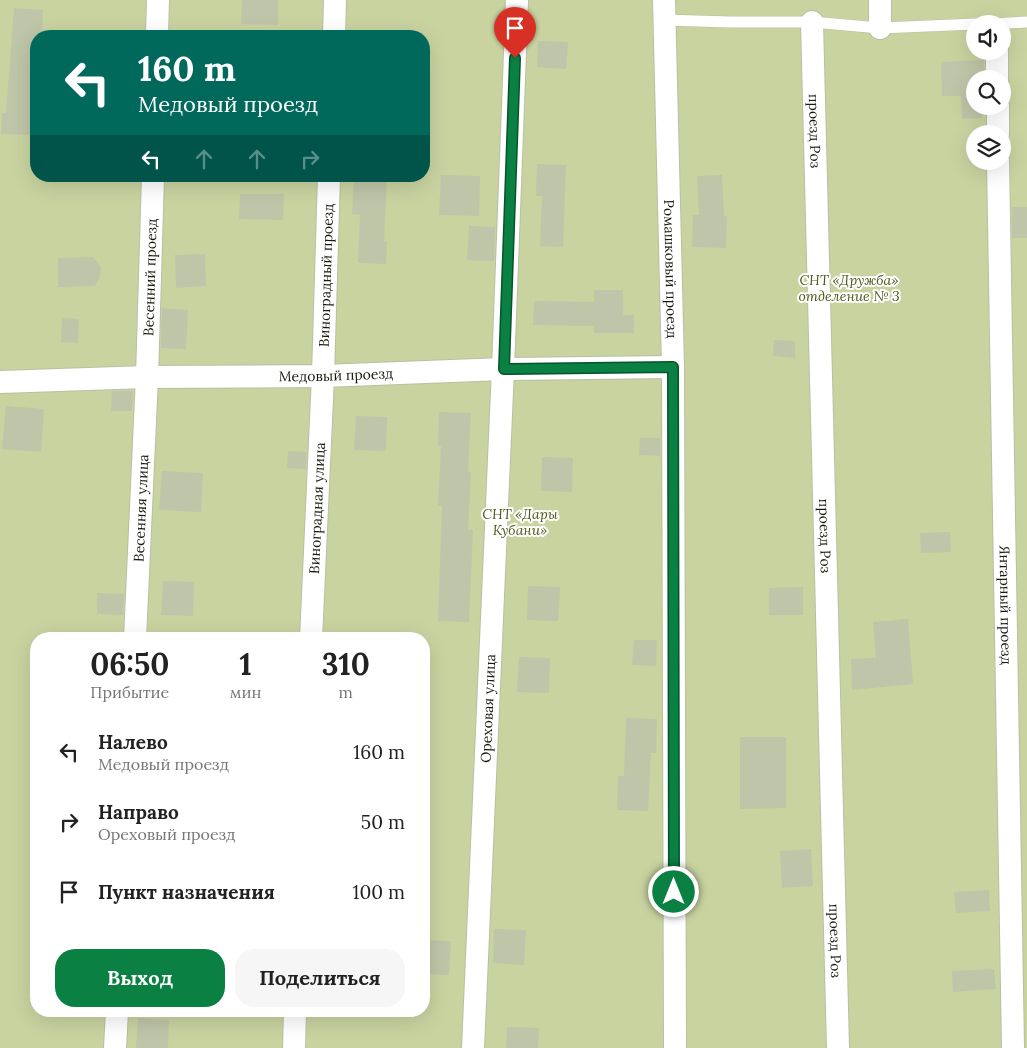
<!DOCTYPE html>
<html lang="ru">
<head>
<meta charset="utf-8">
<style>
  body { margin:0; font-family:Lora,serif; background:#f6f6f6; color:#222; height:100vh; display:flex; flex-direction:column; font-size:19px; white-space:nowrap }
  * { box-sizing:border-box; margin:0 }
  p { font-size:16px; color:#767676 }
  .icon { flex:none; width:28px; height:28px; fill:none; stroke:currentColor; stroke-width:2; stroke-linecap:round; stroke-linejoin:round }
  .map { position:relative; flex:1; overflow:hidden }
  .details { position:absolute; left:30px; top:632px; width:400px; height:385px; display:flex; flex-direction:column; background:#fff; border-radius:20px; box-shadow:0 5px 20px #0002 }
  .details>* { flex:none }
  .guide { position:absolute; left:30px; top:30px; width:400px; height:152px; border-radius:20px; box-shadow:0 5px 20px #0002; background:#00695c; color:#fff; overflow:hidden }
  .fabs { position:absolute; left:966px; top:15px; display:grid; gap:10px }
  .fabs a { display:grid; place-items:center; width:45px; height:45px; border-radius:50%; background:#fff; box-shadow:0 5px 20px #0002; font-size:25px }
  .pin { position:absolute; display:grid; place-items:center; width:42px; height:42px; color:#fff; margin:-51px -21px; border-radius:50% 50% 50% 0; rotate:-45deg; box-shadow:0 0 5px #0007 }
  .pin .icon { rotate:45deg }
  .me { position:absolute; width:55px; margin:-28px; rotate:0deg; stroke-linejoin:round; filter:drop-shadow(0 0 4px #0008) }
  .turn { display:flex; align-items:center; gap:18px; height:105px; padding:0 25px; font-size:22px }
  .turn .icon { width:65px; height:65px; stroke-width:2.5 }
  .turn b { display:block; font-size:35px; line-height:42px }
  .lanes { display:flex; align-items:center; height:48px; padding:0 25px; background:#0003; justify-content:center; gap:25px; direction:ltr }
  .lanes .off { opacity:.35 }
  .eta { display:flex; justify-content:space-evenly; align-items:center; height:85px; text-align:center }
  .eta b { font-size:30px; font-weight:700; line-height:35px }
  .action { display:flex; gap:10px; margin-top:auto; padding:10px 25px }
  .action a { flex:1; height:58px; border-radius:20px; background:#0b8043; color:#fff; font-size:20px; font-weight:700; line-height:58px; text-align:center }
  .action a+a { background:#f6f6f6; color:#222 }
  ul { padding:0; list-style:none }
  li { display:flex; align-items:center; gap:15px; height:70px; padding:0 25px }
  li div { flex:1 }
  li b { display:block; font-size:19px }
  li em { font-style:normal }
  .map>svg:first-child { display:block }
</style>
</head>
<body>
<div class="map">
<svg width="1027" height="1048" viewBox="0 0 1027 1048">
  <rect width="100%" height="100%" fill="#f9ffe0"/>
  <path fill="#c9d3a0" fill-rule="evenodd" d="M0 0H1027V1048H0ZM975 24H1002V51H975ZM36 36H424V176H36ZM975 79H1002V106H975ZM975 134H1002V161H975ZM36 639H424V1011H36Z"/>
  <path fill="#bfc5a8" d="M242 0H278V25L241 24Z
    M14 8 43 10 42 36H36V87H35L34 135 1 134 2 113H6Z
    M538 41 568 42 566 69 537 67Z
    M984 60V79H975V106H982V118L962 119 961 96H942L941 62Z
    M537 164 566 165 563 247 540 246 542 196H536Z
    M441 175 480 176 479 216 439 215Z
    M722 175 724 216H727L726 248 692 247 693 215H699L697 176Z
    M354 176H387L384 242H387L386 264 358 263 360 215 352 214Z
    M240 194H284L283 220 239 219Z
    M1012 207H1027V238H1012Z
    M469 226 495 227 494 261 467 260Z
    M205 254 206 286 176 288 175 255Z
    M93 257 101 267 100 277 95 286 58 287V258Z
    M594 290H623V315H634V333H594V326L533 325 534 301 594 302Z
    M162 308 188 310 186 349 161 348Z
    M62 318 79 319 78 343 61 342Z
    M774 340 795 341V358L773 356Z
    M112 391H133L132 411H111Z
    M6 406 44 409 41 452 2 449Z
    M439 412 471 413 468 472H471L468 530H473L469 622 438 621 442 506 438 505 441 446H438Z
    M356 416 387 417 386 451 354 450Z
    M640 438H660V456L639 455Z
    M288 451 306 452V469L287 468Z
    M542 457 573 458 572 492 541 491Z
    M162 471 203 473 201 512 159 510Z
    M950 532 951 552 921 553 920 533Z
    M163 581 194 582 193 616 161 615Z
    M528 586 560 587 558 621 527 620Z
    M803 587V615H769V588Z
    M97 593 124 594 123 615 97 614Z
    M908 619 913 684 852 690 851 659 876 658 873 622Z
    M634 640H657L656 666 632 665Z
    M519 657 550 658 549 693 517 692Z
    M626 718 657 719 656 753H651L648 811 617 810 618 776H624Z
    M740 737H786V808L740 809Z
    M811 849 813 886 782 888 780 851Z
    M989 890 990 911 956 913 954 892Z
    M494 929 526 930 524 965 493 963Z
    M424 940 451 941 449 975 424 974Z
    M994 969 996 989 953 992 952 971Z
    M138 1018 169 1020 168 1048H136Z
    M507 1027 539 1028 538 1048H506Z"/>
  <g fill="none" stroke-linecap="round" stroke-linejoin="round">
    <g stroke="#babfa2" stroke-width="12">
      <path id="lane" d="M664 20 730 22H812L880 28 975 24
        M992 24 1027 22"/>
    </g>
    <g stroke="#babfa2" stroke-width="24">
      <g id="street">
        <path id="s1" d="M664 0 673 367 675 1048"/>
        <path d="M880 0V28"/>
        <path id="s2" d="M812 22 838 1048"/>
        <path d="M157 36 158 0"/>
        <path d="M334 36 335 0"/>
        <path d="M997 51V79"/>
        <path d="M998 106V134"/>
        <path id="s3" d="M998 161 1013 1048"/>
        <path id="s4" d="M0 382 147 377 323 376 503 369 673 367"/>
        <path id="s5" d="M135 639 147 377 153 176"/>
        <path id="s6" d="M311 639 323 376 329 176"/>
        <path d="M115 1048 117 1011"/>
        <path d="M294 1048 295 1011"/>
        <path id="s7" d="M473 1048 503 369 517 0"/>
      </g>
    </g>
    <use href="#lane" stroke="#fff" stroke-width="11"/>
    <use href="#street" stroke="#fff" stroke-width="22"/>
  </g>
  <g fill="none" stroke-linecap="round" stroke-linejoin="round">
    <g stroke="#07532c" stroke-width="12">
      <path id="route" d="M515 58 504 369 673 367 674 892"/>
    </g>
    <use href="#route" stroke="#0b8043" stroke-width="9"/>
  </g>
  <g text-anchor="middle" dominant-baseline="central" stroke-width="4" stroke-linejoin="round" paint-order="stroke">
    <g font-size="14" fill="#181a0f" stroke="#fff">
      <text stroke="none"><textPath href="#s2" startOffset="109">проезд Роз</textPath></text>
      <text stroke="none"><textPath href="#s1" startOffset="269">Ромашковый проезд</textPath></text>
      <text stroke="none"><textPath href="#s6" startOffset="364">Виноградный проезд</textPath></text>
      <text stroke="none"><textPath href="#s5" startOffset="362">Весенний проезд</textPath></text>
      <text stroke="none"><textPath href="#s4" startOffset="336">Медовый проезд</textPath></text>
      <text stroke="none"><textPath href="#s6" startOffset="131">Виноградная улица</textPath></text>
      <text stroke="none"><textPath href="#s5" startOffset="131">Весенняя улица</textPath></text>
      <text stroke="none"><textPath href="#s2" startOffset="514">проезд Роз</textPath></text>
      <text stroke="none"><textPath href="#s3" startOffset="444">Янтарный проезд</textPath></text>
      <text stroke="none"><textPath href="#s7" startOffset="340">Ореховая улица</textPath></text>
      <text stroke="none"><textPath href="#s2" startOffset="919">проезд Роз</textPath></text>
    </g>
    <g font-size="14" font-style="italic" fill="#505818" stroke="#fff">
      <text x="849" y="280">СНТ «Дружба»<tspan x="849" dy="16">отделение № 3</tspan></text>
      <text x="520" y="514">СНТ «Дары<tspan x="520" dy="16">Кубани»</tspan></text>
    </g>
  </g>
</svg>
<div class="fabs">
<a><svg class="icon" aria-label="sound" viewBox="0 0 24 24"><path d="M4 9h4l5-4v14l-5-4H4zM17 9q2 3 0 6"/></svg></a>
<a><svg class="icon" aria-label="search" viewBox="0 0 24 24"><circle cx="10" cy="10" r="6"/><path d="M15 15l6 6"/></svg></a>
<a><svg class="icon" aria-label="layers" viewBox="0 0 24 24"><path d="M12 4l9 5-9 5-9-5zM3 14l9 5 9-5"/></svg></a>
</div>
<div class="pin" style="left:515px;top:58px;background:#d93025"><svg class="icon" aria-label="arrive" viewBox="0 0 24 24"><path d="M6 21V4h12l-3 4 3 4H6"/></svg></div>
<svg class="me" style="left:674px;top:892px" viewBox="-20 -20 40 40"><circle r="17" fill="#0b8043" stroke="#fff" stroke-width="3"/><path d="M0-11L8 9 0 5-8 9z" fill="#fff"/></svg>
<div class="guide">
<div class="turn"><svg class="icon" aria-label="left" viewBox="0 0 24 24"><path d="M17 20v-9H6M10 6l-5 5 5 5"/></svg><div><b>160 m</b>Медовый проезд</div></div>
<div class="lanes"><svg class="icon" aria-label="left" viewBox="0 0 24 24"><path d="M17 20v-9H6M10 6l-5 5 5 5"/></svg><svg class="icon off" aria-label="ahead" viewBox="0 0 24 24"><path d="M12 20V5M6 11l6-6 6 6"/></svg><svg class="icon off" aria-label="ahead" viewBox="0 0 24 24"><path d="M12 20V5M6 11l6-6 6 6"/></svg><svg class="icon off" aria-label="right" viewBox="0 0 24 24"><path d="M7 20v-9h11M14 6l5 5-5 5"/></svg></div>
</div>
<section class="details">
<div class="eta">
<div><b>06:50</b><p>Прибытие</p></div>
<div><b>1</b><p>мин</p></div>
<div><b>310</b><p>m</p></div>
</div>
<ul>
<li><svg class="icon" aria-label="left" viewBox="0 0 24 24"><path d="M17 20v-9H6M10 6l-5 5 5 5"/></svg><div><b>Налево</b><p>Медовый проезд</p></div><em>160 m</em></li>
<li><svg class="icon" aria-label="right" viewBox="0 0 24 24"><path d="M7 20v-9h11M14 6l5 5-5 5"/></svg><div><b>Направо</b><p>Ореховый проезд</p></div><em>50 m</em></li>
<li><svg class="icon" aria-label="arrive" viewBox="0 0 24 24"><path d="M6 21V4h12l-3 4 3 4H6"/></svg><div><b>Пункт назначения</b></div><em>100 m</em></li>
</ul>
<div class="action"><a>Выход</a><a>Поделиться</a></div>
</section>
</div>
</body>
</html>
